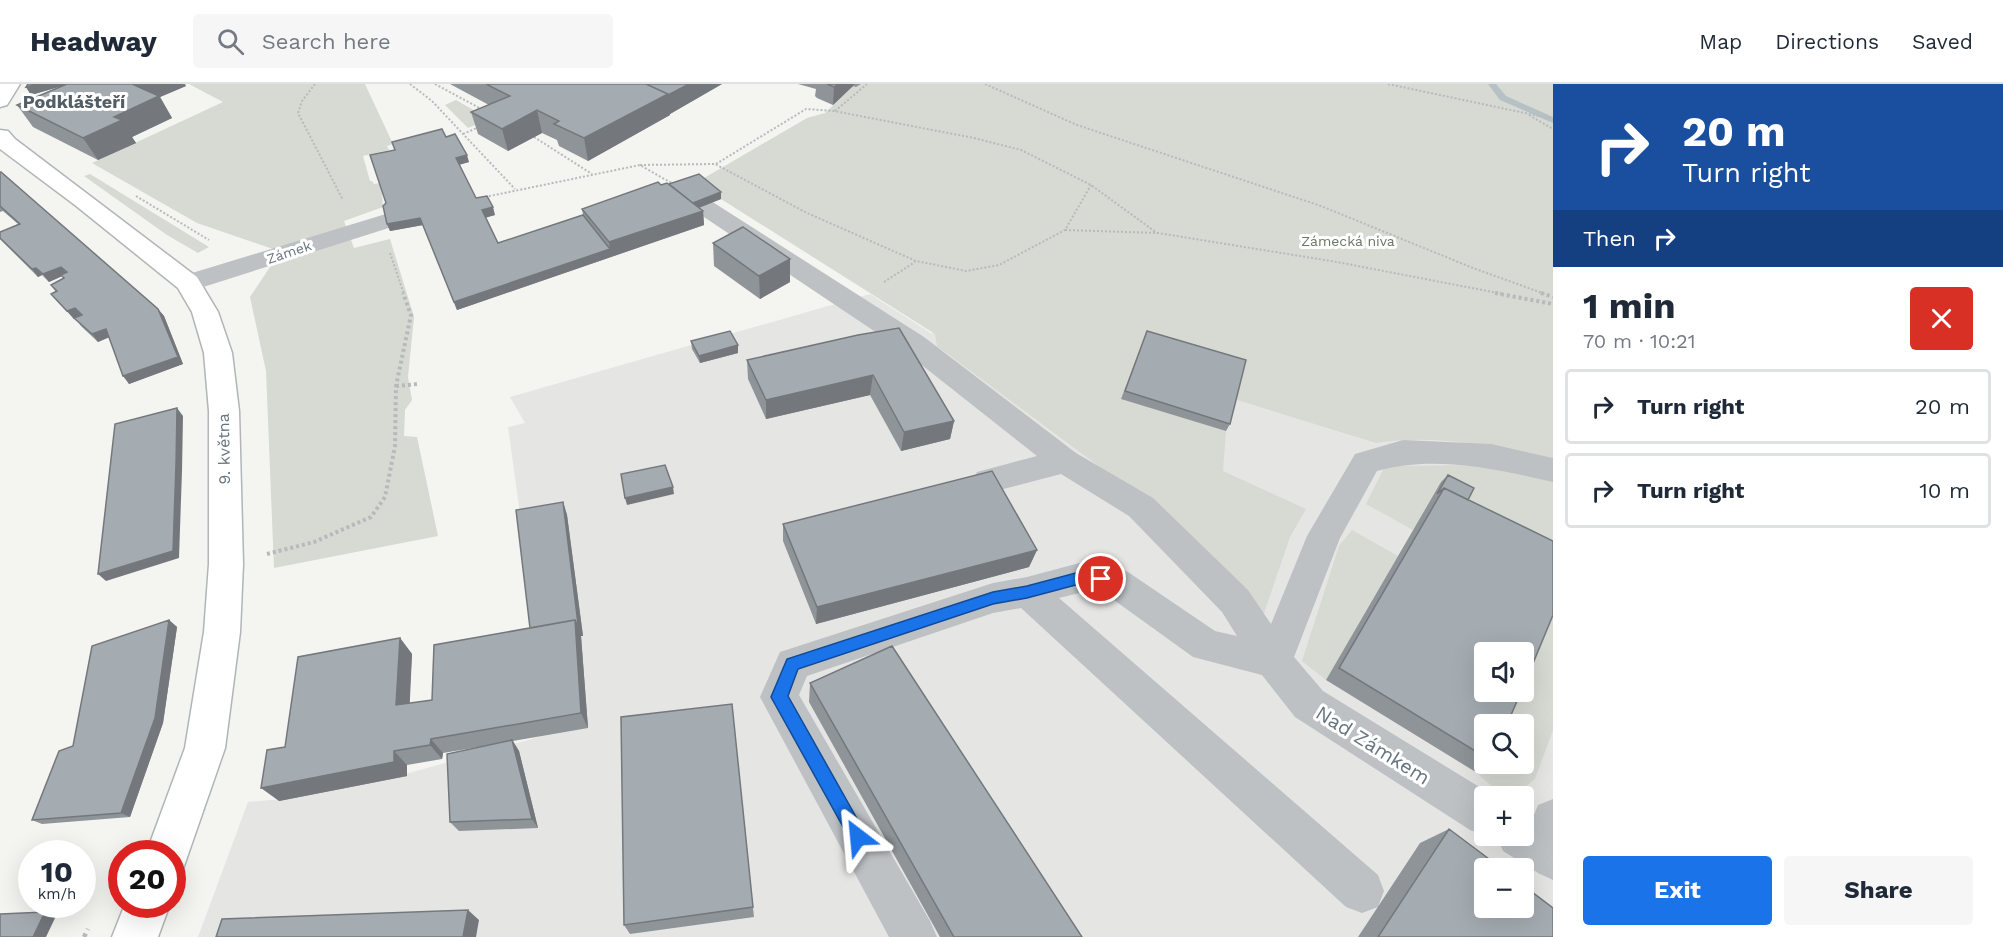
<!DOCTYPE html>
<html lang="en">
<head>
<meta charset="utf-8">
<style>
  body { margin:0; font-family:"Work Sans",sans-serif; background:#f6f6f7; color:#1f2937; height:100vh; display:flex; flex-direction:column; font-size:22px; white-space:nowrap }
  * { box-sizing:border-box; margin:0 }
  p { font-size:20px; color:#747a83 }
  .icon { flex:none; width:33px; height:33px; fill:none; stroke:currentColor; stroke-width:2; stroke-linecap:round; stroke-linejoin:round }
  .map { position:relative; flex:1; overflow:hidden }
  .sheet { display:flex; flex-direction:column; background:#fff; width:450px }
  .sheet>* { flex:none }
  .top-card { background:#1a4fa0; color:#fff; overflow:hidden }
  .buttons { position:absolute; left:1474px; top:558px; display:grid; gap:12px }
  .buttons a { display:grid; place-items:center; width:60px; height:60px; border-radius:6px; background:#fff; box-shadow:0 6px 24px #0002; font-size:30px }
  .speed { position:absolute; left:18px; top:756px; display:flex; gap:12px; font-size:30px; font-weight:700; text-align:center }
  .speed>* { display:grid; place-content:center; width:78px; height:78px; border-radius:50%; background:#fff; box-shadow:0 6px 24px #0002; line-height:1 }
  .speed small { font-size:15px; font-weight:400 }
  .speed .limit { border:9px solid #d22; background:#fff; color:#111 }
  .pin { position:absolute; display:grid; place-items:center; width:51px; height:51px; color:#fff; margin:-26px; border:3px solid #fff; border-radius:50%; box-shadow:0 2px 6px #0007 }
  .me { position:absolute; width:66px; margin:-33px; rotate:331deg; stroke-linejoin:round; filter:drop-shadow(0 0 4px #0008) }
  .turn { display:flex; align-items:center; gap:21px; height:126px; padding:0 30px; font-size:27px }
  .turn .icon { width:78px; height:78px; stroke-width:2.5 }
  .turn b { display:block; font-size:42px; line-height:51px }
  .then { display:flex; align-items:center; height:57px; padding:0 30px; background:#0003; gap:12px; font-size:22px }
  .round { display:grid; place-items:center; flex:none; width:63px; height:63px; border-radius:6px; background:#f6f6f7 }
  .overview { display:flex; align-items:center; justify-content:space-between; height:102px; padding:0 30px }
  h1 { font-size:36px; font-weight:700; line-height:45px }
  .primary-button { display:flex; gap:12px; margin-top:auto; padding:12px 30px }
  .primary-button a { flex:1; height:69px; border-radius:6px; background:#1a73e8; color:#fff; font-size:24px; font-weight:700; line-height:69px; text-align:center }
  .primary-button a+a { background:#f6f6f7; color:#1f2937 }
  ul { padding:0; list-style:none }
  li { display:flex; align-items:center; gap:18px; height:75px; margin:0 12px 9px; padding:0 18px; border:3px solid #e0e1e3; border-radius:6px }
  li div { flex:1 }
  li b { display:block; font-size:22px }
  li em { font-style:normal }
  header { display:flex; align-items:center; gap:36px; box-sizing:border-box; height:84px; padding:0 30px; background:#fff; border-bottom:2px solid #e0e1e3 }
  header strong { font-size:28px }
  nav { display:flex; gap:33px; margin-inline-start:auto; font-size:21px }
  .search { width:420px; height:54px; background:#f6f6f7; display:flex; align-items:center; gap:15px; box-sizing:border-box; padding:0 21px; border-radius:6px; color:#747a83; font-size:22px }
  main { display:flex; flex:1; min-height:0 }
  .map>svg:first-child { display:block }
</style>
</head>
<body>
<header>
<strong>Headway</strong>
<div class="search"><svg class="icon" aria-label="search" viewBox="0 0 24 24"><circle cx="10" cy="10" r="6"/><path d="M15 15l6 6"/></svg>Search here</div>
<nav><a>Map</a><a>Directions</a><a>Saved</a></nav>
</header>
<main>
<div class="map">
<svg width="1553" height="853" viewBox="0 0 1553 853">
  <rect width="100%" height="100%" fill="#f4f4f1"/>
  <path fill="#e5e5e4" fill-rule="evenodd" d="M870 210 931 249 1061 230 1553 310V853H198L248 718 282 715 409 689 539 653 538 561 508 343 525 339 510 313ZM1485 568H1524V608H1485ZM1485 640H1524V680H1485ZM1485 712H1524V752H1485ZM1485 784H1524V824H1485Z"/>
  <path fill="#d6dad2" d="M189 0H365L393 60 387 62 389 66 363 72 370 97H372L374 100 381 99 383 123 344 137 354 164 390 155 414 233 408 293 412 316 405 326 404 352 417 353 438 452 274 484 266 287 250 213 272 180 273 165 197 139 92 79 223 18Z
    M862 0H1553V374C1496 362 1435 350 1376 359L1234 315 1226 347 1223 387 1306 425 1290 453 1261 538 1135 409 937 262 935 250 721 115 699 97 807 34 825 29 853 2Z
    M456 16 489 35 468 44 445 21Z
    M90 90 209 163 198 169 167 151 84 92Z
    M1484 381 1553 396V478L1431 417 1413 446 1366 420 1385 382Z
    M1352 446 1398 472 1326 596 1302 577 1339 462Z
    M1553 504V646L1535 695 1514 712 1493 703 1474 687 1485 662V680H1524V640H1494L1509 608H1524V571Z"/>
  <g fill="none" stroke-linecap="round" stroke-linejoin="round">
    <path fill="#b7c1c5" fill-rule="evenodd" d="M1488 0H1496L1506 12 1553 33V39L1500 16Z"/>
    <g stroke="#b1b5b8" stroke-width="3">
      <path id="major" d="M0 0H20L7 21 0 23Z
        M0 46 8 47 15 55 197 193 218 228 232 269 239 327 243 480 240 548 225 664 183 785 172 790V770H146L185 664 204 548 209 480V327L204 269 192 228 178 204 75 121 0 65Z
        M125 820H170L158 853H112Z"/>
    </g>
    <path stroke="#b7babc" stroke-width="2" stroke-dasharray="2 2" stroke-linecap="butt" d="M315 0 302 17 298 29 343 116
      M410 0 432 17 515 105
      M435 0 485 27
      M985 0 1077 41 1321 122 1473 184 1545 210
      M1388 0 1553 35
      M835 27 867 0
      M1529 31 1553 45
      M463 50 479 43
      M534 53 592 90
      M716 80 806 25 834 27 974 54 1021 66 1091 101 1157 149
      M640 81 715 80 807 129 916 177 966 187 999 181 1065 146 1091 101
      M136 112 209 156
      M485 113 640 81 675 101
      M1065 146 1158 149 1337 178 1503 210
      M390 169 404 210
      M884 198 915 178"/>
    <path stroke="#b7babc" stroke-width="4" stroke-dasharray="3 3" stroke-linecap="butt" d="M1495 209 1553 220
      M1541 209 1553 213
      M396 302 418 300
      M267 470 314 458 371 433 385 413 395 362 396 302 411 231 403 209"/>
    <path stroke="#b7babc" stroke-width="4.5" stroke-dasharray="4 4" stroke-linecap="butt" d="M111 798 122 778
      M84 853 88 845"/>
    <path fill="#bdc1c4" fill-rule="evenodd" d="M703 115 711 117 924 253 1076 369 1153 414 1248 506 1271 540 1307 452 1355 370 1403 356 1491 360 1553 374V398C1496 385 1434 371 1377 387L1340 454 1294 573 1323 607 1494 712H1485L1487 752 1470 746 1295 633 1262 591 1193 573 1107 511 1087 507 1059 514 1378 791 1384 807 1378 823 1362 829 1346 823 1021 524 993 529 807 592 799 611 930 837 937 853H889L760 613 780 568 993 499 1027 493 1087 477 1116 483 1128 488 1215 547 1237 552 1222 528 1129 432 1061 390 988 409 977 406 972 397 977 388 1037 372 904 267 695 127 691 122 695 117Z
      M389 129 398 131 401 136 398 141 197 205 188 207 179 205 175 199 179 193Z
      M1553 715V796L1538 789 1503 767 1497 752H1524V733L1532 736 1538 721Z"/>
    <use href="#major" fill="#fff" fill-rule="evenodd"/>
  </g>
  <path fill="#8e9498" d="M28 0 186 2 160 13 172 34 132 53 136 59 98 76 33 43 17 21 62 2 31 11 26 3Z
    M450 0H722L670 30V31L588 77 559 62 557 56 542 49 508 67 478 50 471 28 489 21Z
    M798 0H861L856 3 853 2 833 21 817 14 815 12 816 5Z
    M446 53 469 78 459 81 476 114 495 131 486 133 498 159 583 131 582 125 659 100H669L721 115 699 124 703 127 704 141 457 226 423 141 390 147 387 140 386 119Z
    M0 88 158 225 164 232 183 280 129 300 109 253 98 258 81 242 75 234 74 235 51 210 56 208 51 201 64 194 62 192 49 198 42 191 38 193 0 155V148L18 140 3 127 0 128Z
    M713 159 790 175V198L760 215 714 182Z
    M1147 247 1230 340 1226 347 1121 315Z
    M858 251 954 337 950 355 901 367 870 311 766 335 748 295 747 276Z
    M691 257 738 269 700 279 692 265Z
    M1448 391 1468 416 1485 640V680H1488L1474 687 1326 596 1430 417 1441 398Z
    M563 418 567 431 583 552H581L588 644 513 657 519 667 538 744 459 747 450 738 485 662 443 669 442 675 407 681V692L279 717 285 663 400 554 412 570 409 619 432 616 530 544Z
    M783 440 1037 466 1029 483 816 540 783 457Z
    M169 536 177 543 163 639 130 733 42 740 32 736 73 662Z
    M810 599 1082 853H940L809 618Z
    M732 620 754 833 630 850 624 841Z
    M1449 745 1553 853H1358L1420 759Z"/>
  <path fill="#74787c" d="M39 0H69L31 11 26 3Z
    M131 0H185L186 2 160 13 172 34 132 53 136 59 98 76 83 54 114 33Z
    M689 0H722L670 30V31L588 77 584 54 668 10Z
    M838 0H854L853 2 833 21 834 3Z
    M537 26 542 49 508 67 502 45Z
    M467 71 469 78 458 81 456 74Z
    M721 108V115L688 128 687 121Z
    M493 123 495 131 485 134 482 126Z
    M703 127 704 141 457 226 454 218 610 165 609 158Z
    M420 134 423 141 390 147 387 140Z
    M790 175V198L760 215 759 192Z
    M61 183 67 190 49 198 43 190Z
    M36 184 42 191 38 193 32 185Z
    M75 224 81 231 74 235 67 227Z
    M158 225 164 232 183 280 129 300 123 292Z
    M106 245 112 252 98 258 92 250Z
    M738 261V269L700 279 699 272Z
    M873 291 870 311 766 335V316Z
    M177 324 183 332 182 387 179 474 106 497 98 490Z
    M954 337 950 355 901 367 904 348Z
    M673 403 674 410 627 421 625 414Z
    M563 418 567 431 583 552H581L588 644 581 629Z
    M1037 466 1029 483 816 540 817 523Z
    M169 536 177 543 163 639 130 733 121 729Z
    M400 554 412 570 409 636 396 621Z
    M431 655 443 669 442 675 430 661Z
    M512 656 519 667 538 744 532 735Z
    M394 667 407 681V692L279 717 261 704Z
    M468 826 479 836 476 853H463Z
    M45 828 56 832 46 853H33Z"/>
  <path fill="#a5acb1" stroke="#74787c" stroke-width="1.5" d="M28 0H39L26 3Z
    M67 0H132L159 12 114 33 122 36 83 54 17 21Z
    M486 0H646L668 10 584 54 554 40 559 37 537 26 502 45 471 28 510 12Z
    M646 0H689L668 11V10Z
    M827 0H838L834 3Z
    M442 45 446 53 455 50 467 71 456 74 476 114 487 112 493 123 482 126 498 159 583 131 610 165 454 218 420 134 387 140 383 122 386 119 370 71 395 66 392 58Z
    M0 88H1L158 225 178 273 123 292 106 245 92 250 74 234 82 231 75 224 67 227 51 210 57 207 51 201 64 194 61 191 67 188 61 183 43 190 36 184 32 185 0 154V148L20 140 0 122Z
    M699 90 721 108 693 119 669 100Z
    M658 98 661 101 667 99 703 127 609 158 582 125Z
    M743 143 790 175 759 192 713 159Z
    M899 244 954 337 904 348 873 291 766 316 747 276 858 251Z
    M730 247 738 261 699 272 691 257Z
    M1147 247 1246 276 1230 340 1125 307Z
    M177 324 176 380 173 467 98 490 115 340Z
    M665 381 673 403 625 414 621 390Z
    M992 387 1037 466 817 523 783 440Z
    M1448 391 1474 404 1468 416 1444 404 1437 410Z
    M1444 404 1553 457V531L1524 601V568H1485V608H1521L1507 640H1485V673L1339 584Z
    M563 418 578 540H577L575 536 530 544 516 426Z
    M169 536 155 634 121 729 32 736 59 667 73 662 92 562Z
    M575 536 581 629 431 655 430 661 394 667V678L261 704 267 666 285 663 298 573 400 554 396 621 432 616 434 561Z
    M892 562 1082 853H954L810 599Z
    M732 620 753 823 624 841 621 633Z
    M512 656 532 735 450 738 447 670Z
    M1449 745 1501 784H1485V824H1524V802L1553 824V853H1378Z
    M468 826 463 853H216L222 835Z
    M45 828 33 853H0V830Z"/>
  <path fill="#1a73e8" stroke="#114b97" stroke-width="1.5" d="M1087 486 1106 491 1109 495 1106 499 1101 501 1087 498 1027 514 993 520 798 585 788 612 864 747 867 753 864 759 858 762 852 759 771 613 787 575 993 508 1027 502Z"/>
  <g text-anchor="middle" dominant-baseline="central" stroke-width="6" stroke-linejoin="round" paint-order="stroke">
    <g font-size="14" fill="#687764" stroke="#fff">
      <text x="1348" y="157">Zámecká niva</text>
    </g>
    <g font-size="14" fill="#66757f" stroke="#fff">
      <text transform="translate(289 168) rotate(-18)">Zámek</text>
    </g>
    <g font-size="16" fill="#66757f" stroke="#fff">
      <text transform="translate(224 365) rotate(-91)">9. května</text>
    </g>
    <g font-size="18" font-weight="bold" fill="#535d65" stroke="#fff">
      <text x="74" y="17">Podklášteří</text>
    </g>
    <g font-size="20" fill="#66757f" stroke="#fff">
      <text transform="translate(1373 661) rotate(32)">Nad Zámkem</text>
    </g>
  </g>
</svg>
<div class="buttons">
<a><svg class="icon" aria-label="sound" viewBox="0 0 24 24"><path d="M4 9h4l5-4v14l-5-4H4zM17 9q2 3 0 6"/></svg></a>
<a><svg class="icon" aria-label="search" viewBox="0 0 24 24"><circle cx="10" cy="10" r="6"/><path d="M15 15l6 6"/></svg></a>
<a>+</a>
<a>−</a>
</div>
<div class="speed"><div>10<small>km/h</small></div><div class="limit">20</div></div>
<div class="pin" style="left:1101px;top:495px;background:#d93025"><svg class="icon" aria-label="arrive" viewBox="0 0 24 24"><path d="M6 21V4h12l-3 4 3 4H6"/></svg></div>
<svg class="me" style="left:858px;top:753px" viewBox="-20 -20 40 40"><path d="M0-17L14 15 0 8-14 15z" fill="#1a73e8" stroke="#fff" stroke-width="4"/></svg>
</div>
<section class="sheet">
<div class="top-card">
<div class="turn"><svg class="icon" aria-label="right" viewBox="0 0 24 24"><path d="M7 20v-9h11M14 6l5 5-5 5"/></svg><div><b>20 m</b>Turn right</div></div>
<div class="then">Then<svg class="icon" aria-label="right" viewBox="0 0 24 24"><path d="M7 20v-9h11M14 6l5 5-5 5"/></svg></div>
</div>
<div class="overview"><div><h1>1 min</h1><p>70 m · 10:21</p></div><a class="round" style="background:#d93025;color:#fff"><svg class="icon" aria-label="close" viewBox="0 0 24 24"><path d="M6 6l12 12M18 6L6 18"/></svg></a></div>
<ul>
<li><svg class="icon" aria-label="right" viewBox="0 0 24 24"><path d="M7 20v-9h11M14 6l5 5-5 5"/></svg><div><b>Turn right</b></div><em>20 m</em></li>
<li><svg class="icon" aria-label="right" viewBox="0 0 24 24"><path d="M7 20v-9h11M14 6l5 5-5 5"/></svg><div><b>Turn right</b></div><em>10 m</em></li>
</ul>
<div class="primary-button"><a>Exit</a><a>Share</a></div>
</section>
</main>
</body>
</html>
